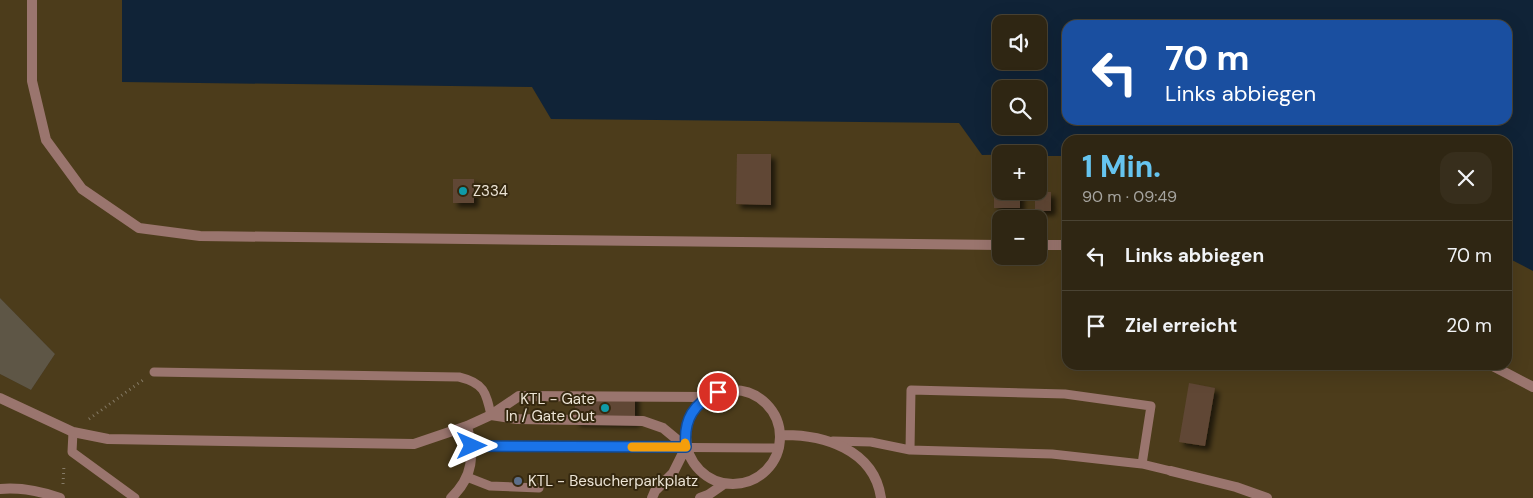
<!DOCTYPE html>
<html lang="de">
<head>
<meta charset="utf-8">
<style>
  body { margin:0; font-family:"DM Sans",sans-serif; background:#372e1c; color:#f1f3f6; height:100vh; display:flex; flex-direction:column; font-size:19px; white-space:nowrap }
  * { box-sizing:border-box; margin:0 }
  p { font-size:16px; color:#a7a5a0 }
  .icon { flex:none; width:28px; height:28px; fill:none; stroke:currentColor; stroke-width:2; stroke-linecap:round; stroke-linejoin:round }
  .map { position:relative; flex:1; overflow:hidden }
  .panel { position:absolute; left:1062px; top:135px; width:450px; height:235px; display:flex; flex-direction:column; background:#2f2613; border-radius:15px; box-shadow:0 5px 20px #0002,0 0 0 1px #4a4333 }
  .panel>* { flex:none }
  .banner { position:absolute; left:1062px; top:20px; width:450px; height:105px; border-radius:15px; box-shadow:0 5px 20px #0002,0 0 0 1px #4a4333; background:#1a4fa0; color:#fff; overflow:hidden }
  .controls { position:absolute; left:992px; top:15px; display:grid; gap:10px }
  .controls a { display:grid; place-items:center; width:55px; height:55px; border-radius:10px; background:#2f2613; box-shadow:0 5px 20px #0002,0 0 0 1px #4a4333; font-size:25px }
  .pin { position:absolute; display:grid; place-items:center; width:42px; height:42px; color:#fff; margin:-21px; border:2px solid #fff; border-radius:50%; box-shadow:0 1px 5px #0007 }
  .me { position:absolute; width:55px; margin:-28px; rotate:90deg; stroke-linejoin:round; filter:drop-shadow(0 0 4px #0008) }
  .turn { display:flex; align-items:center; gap:18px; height:105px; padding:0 20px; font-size:22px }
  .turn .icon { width:65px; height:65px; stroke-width:2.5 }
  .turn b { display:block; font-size:35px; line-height:42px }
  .round { display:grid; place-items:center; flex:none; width:52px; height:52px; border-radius:15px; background:#372e1c }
  .headline { display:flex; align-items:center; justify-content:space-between; height:85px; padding:0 20px }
  h1 { font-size:30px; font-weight:700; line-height:38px; color:#66c4ef }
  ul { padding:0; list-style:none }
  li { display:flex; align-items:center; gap:15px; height:70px; padding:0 20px; border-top:1px solid #4a4333 }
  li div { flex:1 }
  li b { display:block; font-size:19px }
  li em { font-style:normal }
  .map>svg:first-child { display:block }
</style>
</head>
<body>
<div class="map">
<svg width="1533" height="498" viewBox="0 0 1533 498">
  <defs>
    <filter id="shadow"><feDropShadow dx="4.5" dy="4.5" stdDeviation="2.5" flood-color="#0009"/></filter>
  </defs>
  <rect width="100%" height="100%" fill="#3f3219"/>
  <path fill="#4c3c1b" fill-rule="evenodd" d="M0 0H1533V498H0V374L31 390 55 354 0 298ZM1001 24H1039V61H1001ZM1068 25H1508V120H1068ZM1001 89H1039V126H1001ZM1068 140H1508V365H1068ZM1001 154H1039V191H1001ZM1001 219H1039V256H1001Z"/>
  <path fill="#5e5646" d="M0 298 55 354 31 390 0 374Z"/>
  <path fill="#102337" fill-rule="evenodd" d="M122 0H1533V271L1508 258V140H1068L1067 156H1039V154L982 155 959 123 551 119 532 87 122 82ZM1001 24H1039V61H1001ZM1068 25H1508V120H1068ZM1001 89H1039V126H1001Z"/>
  <path fill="#604735" filter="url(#shadow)" d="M737 154H771V205L736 204Z
    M453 179H474V203H453Z
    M994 183H1001V191H1020V208H994Z
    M1035 192H1051V211H1035Z
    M1189 383 1215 388 1205 446 1179 442Z
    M575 393 635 394V423L575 422Z"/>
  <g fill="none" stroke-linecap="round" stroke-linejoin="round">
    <path stroke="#857a65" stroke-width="3" stroke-dasharray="1 4" stroke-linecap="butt" d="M89 419 143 380
      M63 484 64 465"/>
    <path stroke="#9a756e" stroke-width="9" d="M154 372 459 377C484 383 486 392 491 415
      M73 432 72 452 135 498
      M833 441 871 442 910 450 1052 454 1142 464 1171 471
      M472 446 779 448
      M910 450 911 390 1065 394 1151 406 1142 464
      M467 477 490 486 539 488"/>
    <path stroke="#9a756e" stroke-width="10" d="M32 0V81L46 140 82 189 139 228 200 236 1001 245
      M1039 245H1068
      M1491 365 1533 387
      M686 437a47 47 0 1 1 94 0a47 47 0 1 1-94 0Z
      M0 398 73 432 108 439 414 444 467 426 491 415 519 396 707 397
      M491 415 517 419 643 421 663 428 686 447 673 473 655 491 652 498
      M780 435C823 434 874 449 881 498
      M1171 471 1236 487 1267 498
      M0 489C21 487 40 491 60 498
      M451 498C474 476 474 455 467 426
      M700 498 708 495 724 484"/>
  </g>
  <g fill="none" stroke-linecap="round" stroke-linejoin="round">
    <g stroke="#114b97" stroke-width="12">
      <path id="route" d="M472 446 686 447C683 419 694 403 718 392"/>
    </g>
    <use href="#route" stroke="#1a73e8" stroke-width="9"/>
    <path stroke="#f59e0b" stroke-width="9" d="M632 447H686L685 443"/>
  </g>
  <g fill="#0f9aa8" stroke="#35280f" stroke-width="2">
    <circle cx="463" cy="191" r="5"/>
    <circle cx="605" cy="408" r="5"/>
  </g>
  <circle fill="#5c6f8a" stroke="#35280f" stroke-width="2" cx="518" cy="481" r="5"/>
  <g text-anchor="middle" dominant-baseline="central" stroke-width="4" stroke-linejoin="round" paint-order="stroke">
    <g font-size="15" fill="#ece4d5" stroke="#35280f" text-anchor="start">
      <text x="473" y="191">Z334</text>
      <text x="595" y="399" text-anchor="end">KTL - Gate<tspan x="595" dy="17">In / Gate Out</tspan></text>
      <text x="528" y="481">KTL - Besucherparkplatz</text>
    </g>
  </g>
</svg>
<div class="controls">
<a><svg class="icon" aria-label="sound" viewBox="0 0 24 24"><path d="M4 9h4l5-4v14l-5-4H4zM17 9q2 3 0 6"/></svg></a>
<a><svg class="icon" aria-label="search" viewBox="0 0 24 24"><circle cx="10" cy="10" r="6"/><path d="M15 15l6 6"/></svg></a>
<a>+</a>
<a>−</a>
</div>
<div class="pin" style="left:718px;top:392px;background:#d93025"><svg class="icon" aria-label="arrive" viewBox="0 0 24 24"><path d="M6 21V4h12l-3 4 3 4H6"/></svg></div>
<svg class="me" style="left:472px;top:446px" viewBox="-20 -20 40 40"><path d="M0-17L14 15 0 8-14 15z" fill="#1a73e8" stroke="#fff" stroke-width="4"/></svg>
<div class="banner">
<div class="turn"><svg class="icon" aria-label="left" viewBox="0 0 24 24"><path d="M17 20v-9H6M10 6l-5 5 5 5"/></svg><div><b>70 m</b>Links abbiegen</div></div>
</div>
<section class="panel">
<div class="headline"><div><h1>1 Min.</h1><p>90 m · 09:49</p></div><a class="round"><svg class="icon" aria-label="close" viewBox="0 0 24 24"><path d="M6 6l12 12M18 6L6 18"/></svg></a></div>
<ul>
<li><svg class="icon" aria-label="left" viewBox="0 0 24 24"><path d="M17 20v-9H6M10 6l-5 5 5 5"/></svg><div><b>Links abbiegen</b></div><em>70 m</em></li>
<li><svg class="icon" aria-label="arrive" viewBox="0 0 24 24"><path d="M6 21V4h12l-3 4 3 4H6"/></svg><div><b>Ziel erreicht</b></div><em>20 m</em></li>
</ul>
</section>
</div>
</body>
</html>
